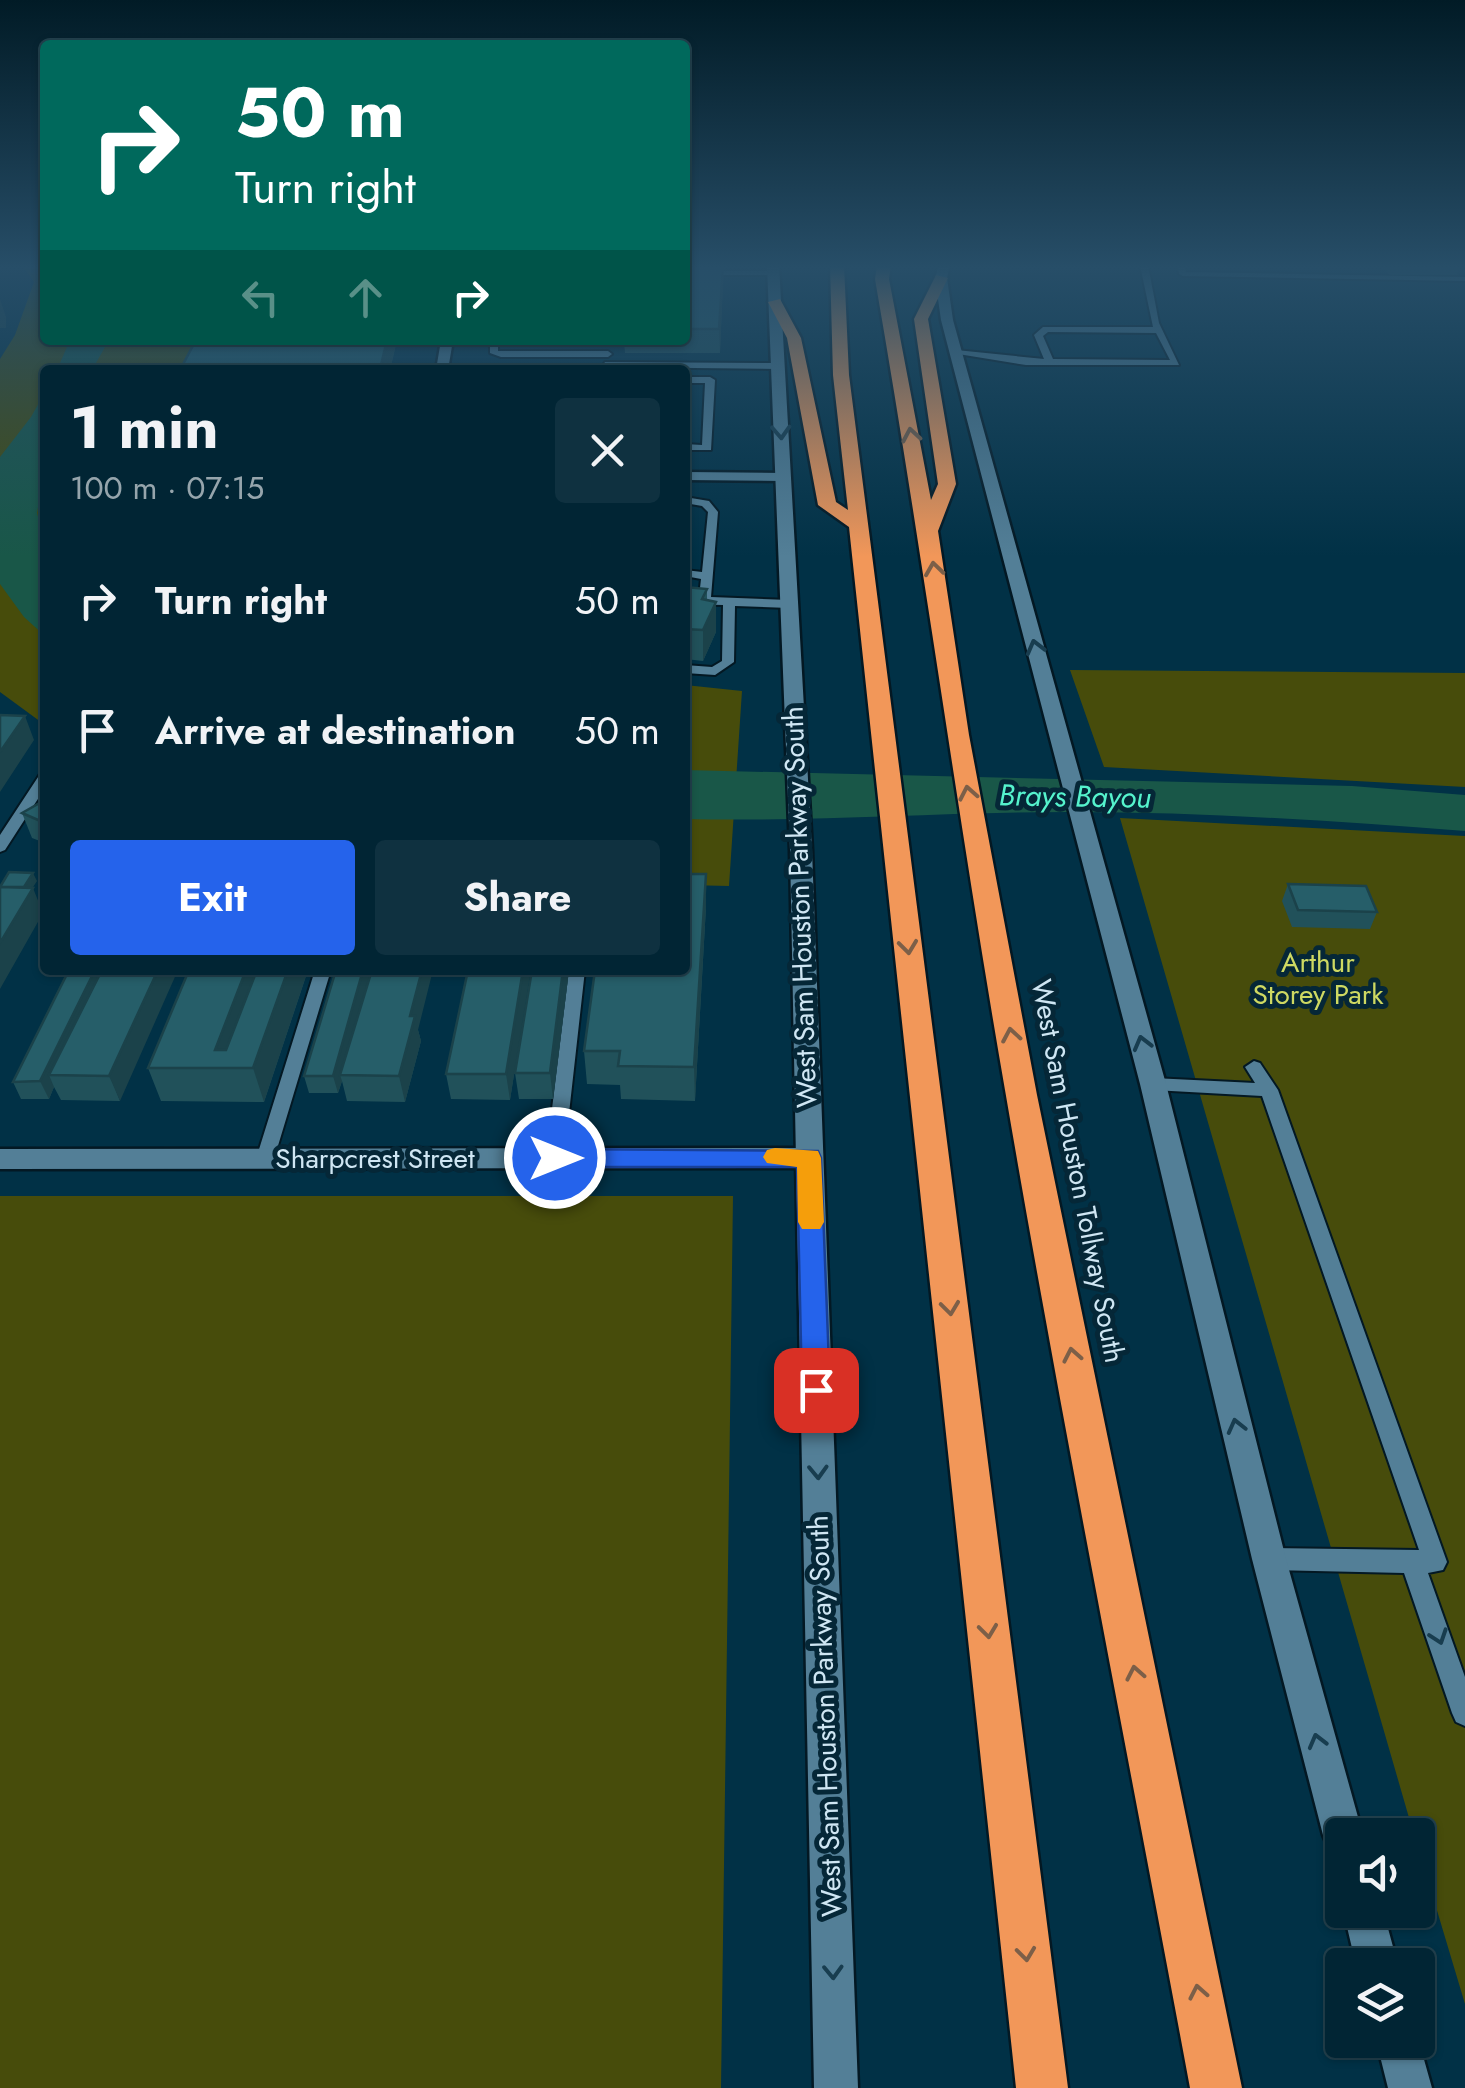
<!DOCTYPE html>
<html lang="en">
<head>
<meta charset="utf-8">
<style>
  body { margin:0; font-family:Jost,sans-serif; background:#0f3140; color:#f1f3f6; height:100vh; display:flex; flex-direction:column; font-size:38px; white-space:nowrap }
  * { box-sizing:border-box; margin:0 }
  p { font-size:32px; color:#96a5ac }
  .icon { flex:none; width:55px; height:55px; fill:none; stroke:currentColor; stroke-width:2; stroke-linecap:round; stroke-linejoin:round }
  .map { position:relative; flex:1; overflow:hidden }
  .details { position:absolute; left:40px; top:365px; width:650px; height:610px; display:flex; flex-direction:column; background:#012534; border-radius:10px; box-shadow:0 2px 8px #0004,0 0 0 2px #23424f }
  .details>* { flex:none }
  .hud { position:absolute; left:40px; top:40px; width:650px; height:305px; border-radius:10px; box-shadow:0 2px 8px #0004,0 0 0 2px #23424f; background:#00695c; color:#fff; overflow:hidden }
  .tools { position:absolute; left:1325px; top:1818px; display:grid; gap:20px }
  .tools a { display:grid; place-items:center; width:110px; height:110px; border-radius:10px; background:#012534; box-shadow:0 2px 8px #0004,0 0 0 2px #23424f; font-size:50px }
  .pin { position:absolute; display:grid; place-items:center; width:85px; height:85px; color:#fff; margin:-42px; border-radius:20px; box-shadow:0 5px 15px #0006 }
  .me { position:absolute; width:110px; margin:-55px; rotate:90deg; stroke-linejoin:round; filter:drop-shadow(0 0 8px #0008) }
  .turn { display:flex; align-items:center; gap:35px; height:210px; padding:0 30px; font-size:45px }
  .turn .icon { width:130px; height:130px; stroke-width:2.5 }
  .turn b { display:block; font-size:70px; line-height:85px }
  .lanes { display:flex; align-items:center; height:95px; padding:0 30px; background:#0003; justify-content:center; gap:50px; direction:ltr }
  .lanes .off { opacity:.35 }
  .round { display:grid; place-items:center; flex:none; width:105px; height:105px; border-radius:10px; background:#0f3140 }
  .overview { display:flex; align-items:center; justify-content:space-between; height:170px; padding:0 30px }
  h1 { font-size:60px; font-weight:700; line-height:75px }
  .cta { display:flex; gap:20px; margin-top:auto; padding:20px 30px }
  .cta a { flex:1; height:115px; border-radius:10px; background:#2563eb; color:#fff; font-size:40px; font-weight:700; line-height:115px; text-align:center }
  .cta a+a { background:#0f3140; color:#f1f3f6 }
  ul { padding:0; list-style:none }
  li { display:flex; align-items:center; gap:30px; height:130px; padding:0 30px }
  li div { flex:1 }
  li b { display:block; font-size:38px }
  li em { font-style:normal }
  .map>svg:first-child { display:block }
</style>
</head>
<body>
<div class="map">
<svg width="1465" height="2088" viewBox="0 0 1465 2088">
  <rect width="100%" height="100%" fill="#013146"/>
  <path fill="#474c0b" d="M22 265H45V340H201L187 370H45V725L0 692V359L15 335 34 282Z
    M1070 670 1465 673V787L1104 767Z
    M685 685 742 691 729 886 685 885Z
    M1120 818 1465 836V2004L1418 1847V1835H1414Z
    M0 1196H733L721 2088H0Z"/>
  <path fill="#195748" d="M70 340H109L92 370H57Z
    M45 392V469L37 513 45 541V636L24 617 0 584V457L31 417Z
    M685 770 1352 786 1465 795V831C1334 821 1203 812 1071 812 943 812 814 822 685 819Z"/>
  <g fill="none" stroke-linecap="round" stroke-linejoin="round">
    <g stroke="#031823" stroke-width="4">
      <path id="service" d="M1140 265H1148L1159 323 1179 365H1026L952 353 956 350 1044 359 1034 335 1043 327H1153ZM1048 332 1156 333 1170 360 1053 359 1043 336Z
        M1177 265H1185L1186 272 1465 277V281L1183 276 1179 274Z
        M685 271H773L777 273 773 275H685Z
        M490 340H498V351H608L612 354 608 357H501L490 353Z
        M605 362 778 363 783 366 778 369 602 367Z
        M685 377H710L715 380 711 450H685V444L702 445 705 383H685Z
        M685 497 709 501 718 512 711 597 789 600 795 604 789 608 735 606 734 662 715 675 685 673V665L712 667 722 661 723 605 685 604V596L699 597 701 579 685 576V570L702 572 708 512 702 506 685 503Z
        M45 773V788L5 850 0 852V835L40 774Z
        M315 970H331L274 1159 272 1164H258L256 1159Z
        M569 970H585L564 1158 562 1163H548L546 1158Z
        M1254 1061 1260 1063 1278 1090 1447 1562 1443 1570 1428 1573 1465 1677V1726L1456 1722 1452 1713 1404 1573 1269 1570 1261 1567 1257 1559 1261 1551 1269 1548 1419 1550 1262 1096 1153 1090 1144 1084 1153 1078 1255 1083 1245 1067Z"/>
    </g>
    <g stroke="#031823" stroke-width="5">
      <path id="minor" d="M441 340H453L448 370H436Z
        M685 472 783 473 790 477 783 481 685 480Z"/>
    </g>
    <g stroke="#031823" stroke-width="5">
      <path id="tertiary" d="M809 1148 819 1151 823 1158 819 1165 809 1168 0 1169V1149Z"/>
    </g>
    <g stroke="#031823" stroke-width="5">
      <path id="secondary" d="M767 265H779L812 850 858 2088H814L790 850Z
        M939 265H950L947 278 953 320 1166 1084 1286 1559 1363 1835H1342V1854L1329 1849 1323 1835 1252 1559 1140 1084 941 320 935 278Z
        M1343 1910H1383L1398 1965H1356Z
        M1418 2038 1432 2088H1388L1376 2040Z"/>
    </g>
    <g stroke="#031823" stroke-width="5">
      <path id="motorway" d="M830 265H844L849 375 1068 2088H1016L849 527 818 505 787 338 768 302 780 299 801 338 836 502 848 510 833 375Z
        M877 265H891L889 279 931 500 938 484 914 319 936 275 948 278 928 319 956 484 938 531 969 735 1037 1095 1242 2088H1190C1128 1755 1062 1423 1005 1090 958 820 922 549 875 279Z"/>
    </g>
    <use href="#service" fill="#537f97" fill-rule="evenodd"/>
    <use href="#minor" fill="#537f97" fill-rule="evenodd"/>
    <use href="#tertiary" fill="#537f97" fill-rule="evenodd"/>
    <use href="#secondary" fill="#537f97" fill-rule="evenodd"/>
    <use href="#motorway" fill="#f29759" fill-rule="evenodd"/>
  </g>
  <path fill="#21515a" d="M685 265 723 281 720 353H625L624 340H685Z
    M1314 265H1465V267H1459L1457 275H1390L1381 267H1316Z
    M397 340 390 370H180Z
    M685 587 707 589V600L716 602V632L703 661 685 659Z
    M45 800V843L32 838 22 813Z
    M685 866V874H706V907L695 1101 621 1099 620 1085 587 1084 584 1051Z
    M1288 884 1377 912 1370 929 1292 927 1282 901Z
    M69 970 120 1101 61 1100 54 1087 49 1099H21L13 1082Z
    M308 970 264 1102 161 1101 148 1068Z
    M468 970H569L553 1099H519L515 1073 531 974H530L510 1100 451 1099 446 1074Z
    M418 1030 421 1041 405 1102 347 1101 342 1081 338 1093H309L304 1076Z"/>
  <path fill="#1b424a" d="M723 265V281L720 353 719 329Z
    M0 299 6 317V328H0Z
    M387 340H397L390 370H381V365Z
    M716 602V632L703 661V630Z
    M25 716 34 740 0 792V752Z
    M33 873 37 881 24 901 21 892Z
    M706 874V907L695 1101 694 1067Z
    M33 888 43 913 0 989V943Z
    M95 970H110L49 1075 54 1087 49 1099 40 1081Z
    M158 970H178L120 1101 109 1076Z
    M246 970H269L232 1068 215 1050Z
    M288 970H308L264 1102 253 1068Z
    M363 970H372L340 1075 342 1081 338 1093 333 1076Z
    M422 970H433L418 1030 421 1041 405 1102 399 1076 410 1016Z
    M523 970H529L530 974 510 1100 506 1074Z
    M563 970H569L553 1099 550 1073Z"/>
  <path fill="#265e69" stroke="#1b424a" stroke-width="2.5" d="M685 265H723L719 329H685Z
    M196 340H387L381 365 180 370Z
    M565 368H593V370H564Z
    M685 587 707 589 702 599 716 602 703 630 685 629Z
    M0 715 25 716 0 752Z
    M45 800V823L22 813Z
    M9 872 33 873 24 887H0Z
    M685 874H706L694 1067 618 1066 620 1051H584L595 970H685Z
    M1288 884 1366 886 1377 912 1298 910Z
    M0 887 33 888 0 943Z
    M69 970H95L40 1081 13 1082Z
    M102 970H158L109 1076 49 1075Z
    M189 970H246L215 1050H226L257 970H288L253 1068H148Z
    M336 970H363L333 1076H304Z
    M372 970H422L410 1016H415L399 1076 340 1075Z
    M468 970H523L506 1074H446Z
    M532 970H563L550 1073H515Z"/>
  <defs><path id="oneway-chevron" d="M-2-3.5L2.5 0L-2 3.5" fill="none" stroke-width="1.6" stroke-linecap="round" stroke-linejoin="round" transform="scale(2.5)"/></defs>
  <g stroke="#183d4f">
    <use href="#oneway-chevron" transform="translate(781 432) rotate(87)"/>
    <use href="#oneway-chevron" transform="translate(1035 647) rotate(-105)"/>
    <use href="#oneway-chevron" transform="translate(1142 1043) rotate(-105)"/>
    <use href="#oneway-chevron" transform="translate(1236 1426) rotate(-104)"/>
    <use href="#oneway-chevron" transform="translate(818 1472) rotate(88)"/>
    <use href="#oneway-chevron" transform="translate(1439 1637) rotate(71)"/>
    <use href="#oneway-chevron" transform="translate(1317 1741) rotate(-105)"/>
    <use href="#oneway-chevron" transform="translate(833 1972) rotate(88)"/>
  </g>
  <g stroke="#7c5f48">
    <use href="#oneway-chevron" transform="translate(911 435) rotate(-100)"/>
    <use href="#oneway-chevron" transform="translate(934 569) rotate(-98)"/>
    <use href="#oneway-chevron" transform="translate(968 793) rotate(-101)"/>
    <use href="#oneway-chevron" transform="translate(908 947) rotate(83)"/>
    <use href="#oneway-chevron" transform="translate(1011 1035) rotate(-100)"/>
    <use href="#oneway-chevron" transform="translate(950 1308) rotate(83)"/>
    <use href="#oneway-chevron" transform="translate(1072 1355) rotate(-101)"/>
    <use href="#oneway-chevron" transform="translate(988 1631) rotate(83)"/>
    <use href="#oneway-chevron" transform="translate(1135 1673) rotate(-101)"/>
    <use href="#oneway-chevron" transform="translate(1026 1954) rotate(83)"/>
    <use href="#oneway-chevron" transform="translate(1198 1992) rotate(-101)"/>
  </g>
  <linearGradient id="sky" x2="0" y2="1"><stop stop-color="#011b26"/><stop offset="0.48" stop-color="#274e68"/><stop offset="1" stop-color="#274e68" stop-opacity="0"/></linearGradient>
  <rect width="1465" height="557" fill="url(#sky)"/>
  <path fill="#2563eb" stroke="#184099" stroke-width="2.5" d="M555 1149 818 1151 821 1158 830 1390 826 1399 816 1403 806 1399 802 1390 797 1167H555L546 1165 542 1158 546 1151Z"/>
  <path fill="#f59e0b" d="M775 1148 818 1151 821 1158 824 1222 820 1229H802L798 1222 797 1167 767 1163 763 1157 767 1150Z"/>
  <g text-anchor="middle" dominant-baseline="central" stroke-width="10" stroke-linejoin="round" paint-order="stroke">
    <g font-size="28" fill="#cfe6f3" stroke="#052737">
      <text transform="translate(800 907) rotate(-92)">West Sam Houston Parkway South</text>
      <text x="375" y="1158">Sharpcrest Street</text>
      <text transform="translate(1078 1171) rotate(79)">West Sam Houston Tollway South</text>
      <text transform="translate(825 1716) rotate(-92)">West Sam Houston Parkway South</text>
    </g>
    <g font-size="28" fill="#ced962" stroke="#052737">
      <text x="1318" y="962">Arthur<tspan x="1318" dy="32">Storey Park</tspan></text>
    </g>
    <g font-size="30" font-style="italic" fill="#55f3cd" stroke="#052737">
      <text transform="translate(1075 796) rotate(1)">Brays Bayou</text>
    </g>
  </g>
</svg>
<div class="tools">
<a><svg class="icon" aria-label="sound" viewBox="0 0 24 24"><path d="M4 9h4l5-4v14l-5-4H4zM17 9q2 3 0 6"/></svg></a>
<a><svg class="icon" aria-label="layers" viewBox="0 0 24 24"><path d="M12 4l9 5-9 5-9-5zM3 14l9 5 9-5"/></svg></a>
</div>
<div class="pin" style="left:816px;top:1390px;background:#d93025"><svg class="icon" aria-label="arrive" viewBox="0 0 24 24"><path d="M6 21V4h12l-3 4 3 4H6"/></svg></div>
<svg class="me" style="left:555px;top:1158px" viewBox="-20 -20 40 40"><circle r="17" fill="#2563eb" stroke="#fff" stroke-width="3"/><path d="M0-11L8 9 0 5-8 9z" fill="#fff"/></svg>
<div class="hud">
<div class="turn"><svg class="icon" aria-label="right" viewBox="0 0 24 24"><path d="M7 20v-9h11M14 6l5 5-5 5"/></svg><div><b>50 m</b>Turn right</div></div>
<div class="lanes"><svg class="icon off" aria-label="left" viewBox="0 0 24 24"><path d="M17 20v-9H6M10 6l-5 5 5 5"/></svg><svg class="icon off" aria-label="ahead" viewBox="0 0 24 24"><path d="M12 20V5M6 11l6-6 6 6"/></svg><svg class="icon" aria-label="right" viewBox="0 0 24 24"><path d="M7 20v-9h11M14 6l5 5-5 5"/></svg></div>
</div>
<section class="details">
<div class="overview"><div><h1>1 min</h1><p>100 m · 07:15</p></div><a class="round"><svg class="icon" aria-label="close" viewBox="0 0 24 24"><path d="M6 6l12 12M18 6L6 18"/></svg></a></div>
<ul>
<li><svg class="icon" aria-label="right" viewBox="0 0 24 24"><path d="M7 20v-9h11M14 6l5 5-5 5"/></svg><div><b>Turn right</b></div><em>50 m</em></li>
<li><svg class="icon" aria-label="arrive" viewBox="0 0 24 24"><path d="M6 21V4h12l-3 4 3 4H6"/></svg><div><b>Arrive at destination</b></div><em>50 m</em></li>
</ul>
<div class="cta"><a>Exit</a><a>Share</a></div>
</section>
</div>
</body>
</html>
